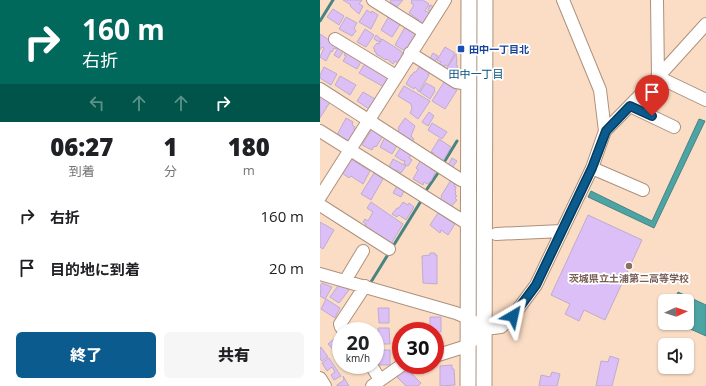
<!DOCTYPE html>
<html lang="ja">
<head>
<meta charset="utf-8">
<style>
  body { margin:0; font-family:"Open Sans","Noto Sans JP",sans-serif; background:#f6f6f6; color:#202124; height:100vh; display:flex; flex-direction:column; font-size:15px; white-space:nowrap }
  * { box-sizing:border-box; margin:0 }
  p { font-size:13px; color:#757577 }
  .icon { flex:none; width:22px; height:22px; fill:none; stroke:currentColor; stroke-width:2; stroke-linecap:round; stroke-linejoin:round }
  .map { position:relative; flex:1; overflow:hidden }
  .sheet { display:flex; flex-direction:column; background:#fff; width:320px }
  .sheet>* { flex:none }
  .guide { background:#00695c; color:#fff; overflow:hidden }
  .needle { width:26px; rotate:86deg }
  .fabs { position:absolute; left:338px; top:294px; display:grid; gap:8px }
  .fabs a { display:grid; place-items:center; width:36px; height:36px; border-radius:6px; background:#fff; box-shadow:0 1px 3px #0004; font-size:20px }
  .speed { position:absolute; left:12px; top:322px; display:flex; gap:8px; font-size:20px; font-weight:700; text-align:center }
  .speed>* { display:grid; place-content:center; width:52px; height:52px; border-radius:50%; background:#fff; box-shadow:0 1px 3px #0004; line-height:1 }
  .speed small { font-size:10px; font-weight:400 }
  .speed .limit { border:6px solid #d22; background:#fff; color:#111 }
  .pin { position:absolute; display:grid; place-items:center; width:34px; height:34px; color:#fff; margin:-41px -17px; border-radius:50% 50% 50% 0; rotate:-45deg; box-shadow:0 0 4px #0007 }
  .pin .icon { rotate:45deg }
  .me { position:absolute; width:44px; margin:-22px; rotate:36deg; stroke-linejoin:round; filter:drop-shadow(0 0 3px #0008) }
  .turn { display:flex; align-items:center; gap:14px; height:84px; padding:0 16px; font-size:18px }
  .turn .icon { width:52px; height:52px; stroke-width:2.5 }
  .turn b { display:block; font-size:28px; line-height:34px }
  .lanes { display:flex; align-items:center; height:38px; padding:0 16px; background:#0003; justify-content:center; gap:20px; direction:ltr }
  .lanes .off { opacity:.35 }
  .eta { display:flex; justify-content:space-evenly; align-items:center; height:68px; text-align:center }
  .eta b { font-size:24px; font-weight:800; line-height:28px }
  .primary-button { display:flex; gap:8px; margin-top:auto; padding:8px 16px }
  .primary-button a { flex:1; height:46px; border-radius:6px; background:#0b5b8e; color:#fff; font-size:16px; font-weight:800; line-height:46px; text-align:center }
  .primary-button a+a { background:#f6f6f6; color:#202124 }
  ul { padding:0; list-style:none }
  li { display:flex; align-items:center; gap:12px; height:52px; padding:0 16px }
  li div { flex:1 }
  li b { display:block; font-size:15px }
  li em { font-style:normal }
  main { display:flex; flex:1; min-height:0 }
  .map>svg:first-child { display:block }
</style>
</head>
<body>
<main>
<section class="sheet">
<div class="guide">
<div class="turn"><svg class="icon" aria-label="right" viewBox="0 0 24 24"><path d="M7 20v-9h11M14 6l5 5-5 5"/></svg><div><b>160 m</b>右折</div></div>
<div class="lanes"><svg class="icon off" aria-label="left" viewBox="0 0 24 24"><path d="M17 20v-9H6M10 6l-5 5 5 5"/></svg><svg class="icon off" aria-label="ahead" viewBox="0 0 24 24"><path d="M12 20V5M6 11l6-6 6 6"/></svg><svg class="icon off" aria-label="ahead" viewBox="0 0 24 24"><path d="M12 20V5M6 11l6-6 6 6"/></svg><svg class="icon" aria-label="right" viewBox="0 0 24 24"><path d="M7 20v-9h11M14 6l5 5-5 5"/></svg></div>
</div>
<div class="eta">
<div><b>06:27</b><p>到着</p></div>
<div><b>1</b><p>分</p></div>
<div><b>180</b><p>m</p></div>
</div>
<ul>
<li><svg class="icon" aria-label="right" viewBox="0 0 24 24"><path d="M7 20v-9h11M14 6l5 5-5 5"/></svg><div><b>右折</b></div><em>160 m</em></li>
<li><svg class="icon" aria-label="arrive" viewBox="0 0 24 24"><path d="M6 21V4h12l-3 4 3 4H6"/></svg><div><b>目的地に到着</b></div><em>20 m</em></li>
</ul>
<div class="primary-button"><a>終了</a><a>共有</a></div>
</section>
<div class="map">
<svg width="386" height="386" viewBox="0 0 386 386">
  <rect width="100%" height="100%" fill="#fbddc5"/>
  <path fill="#4ca4a4" stroke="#4a8481" d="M379 119 385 121 334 228 268 197 271 191 332 221Z
    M358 292 386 305V336L357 323H367V301H354Z"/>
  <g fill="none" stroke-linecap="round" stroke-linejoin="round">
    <path stroke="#4a8481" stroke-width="3" d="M0 21 13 0
      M123 164 137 141
      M105 192 120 170
      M51 282 101 201"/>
  </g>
  <path fill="#ddbff8" stroke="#bdadcb" d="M23 0H42L39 4 43 6 39 14 30 6 31 5Z
    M71 0H83L77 7 70 2Z
    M92 0H103L109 4 105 11 110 13 102 26 97 23 99 20 89 13 94 5 91 3Z
    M110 5 114 7 111 12 108 10Z
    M13 9 24 16 19 25 7 17Z
    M47 10 51 13 52 11 58 15 51 29 39 22Z
    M69 16 81 23 72 37 61 30Z
    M26 17 37 23 34 28 36 31 32 36 19 29Z
    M85 27 97 32 85 51 75 45Z
    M45 29 54 35 46 47 37 42Z
    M0 34 18 46 16 49 14 48 12 52 11 51 6 61 0 57 4 48 2 47 0 50Z
    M56 35 61 39 59 42 54 39Z
    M62 39 81 51V52L83 53 81 56 82 57 78 63 75 61 73 64 67 59 66 60 56 54V52L54 51 55 49 53 48 57 43 59 44Z
    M19 46 25 49 19 58 14 55Z
    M125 47 135 53 128 66 125 65 124 67 119 64 121 62 117 60Z
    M27 50 42 60 37 69 23 61 26 56 24 55Z
    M113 53 118 56 114 63 109 60Z
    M136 54 137 62 136 65 138 66 132 75 125 71Z
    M46 62 70 78 64 87 39 73Z
    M4 67 17 74 11 85 0 78V75Z
    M99 67 109 72 108 73 109 75 99 92 95 87 94 89 86 84 91 75H92L94 72H96Z
    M20 76 36 85 30 95 15 85Z
    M124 82 137 90 125 109 112 101Z
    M106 83 115 88 114 90 115 91 110 99 100 92Z
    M84 86 110 101 98 119 90 113 92 109 91 104 78 96Z
    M43 92 55 99 49 109 37 101Z
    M0 96 10 102 0 118Z
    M109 112 114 116 108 126 102 122Z
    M26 118 33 122 32 125 35 127 34 129 36 131 29 142 17 135Z
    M85 118 95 126 91 136 94 139 90 145 77 133 79 130 78 128Z
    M112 123 127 132 122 139 108 130Z
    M52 129 63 136 56 147 54 146 52 150 42 145Z
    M65 137 78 144 72 154 60 147Z
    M119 139 131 147 122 163 112 157 114 153 111 152Z
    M81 147 92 154 89 158 92 160 88 166 84 164 85 160 83 161 75 156Z
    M132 158 137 161 132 168 128 165Z
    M31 159 50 171 43 184 31 176 29 178 22 173Z
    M73 159 86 166 81 173 77 170 75 173 68 169Z
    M101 160 112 167 111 169 115 172V173L111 181 107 184 104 182 103 185 93 179 98 170 96 168Z
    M54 173 63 179 51 200 41 194Z
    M131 180 136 183 134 186 136 187 135 191 136 192 135 195 137 196 135 198 137 200 130 208 119 200 122 197 121 196Z
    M77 186 84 191 81 197 73 193Z
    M51 202 83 224 71 244 44 227 46 224 43 222 45 219 48 221 53 212 47 208Z
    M83 202 88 205 89 203 94 207 86 220 79 215 77 217 72 214 77 208H79Z
    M118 213 135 224 128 235 121 230 120 233 110 225Z
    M268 215 322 240 285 320 264 310 259 321 245 314 250 304 231 295Z
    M0 222 14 230 3 249 0 247Z
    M110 253H115V255H117V284L103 283 102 256 110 255Z
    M2 283 12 287 5 299 0 296 1 288 0 286Z
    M20 283 29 290 19 303 10 297Z
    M6 299 20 308 15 318 1 309Z
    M58 308H69V323H59Z
    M110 317H121V332L110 331Z
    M58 328H69L70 344H59Z
    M96 328V331H83V329Z
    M115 335H121V349H115Z
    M16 337 21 342V352L18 355 8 344Z
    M1 347 8 357 2 361 0 359V348Z
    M59 350H70V365H59L60 357H59Z
    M290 356 299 359 292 386H276L281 361 288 362Z
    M9 358 21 376 14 380 11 375 15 372 12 367 7 371 2 363Z
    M132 365V369H134L135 385 120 386V366Z
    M86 368 101 383 98 386H86L77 377Z
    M232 372 240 374 237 386H219L221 375 230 377Z
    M23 376 29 386H17V385L24 380Z"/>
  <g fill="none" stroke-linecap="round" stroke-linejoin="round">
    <g stroke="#ad917c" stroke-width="14">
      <path id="minor" d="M53 0 104 32
        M337 0 338 77 386 100
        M15 39 76 76
        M90 53 136 82 149 84
        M0 89 141 180
        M310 106 354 127
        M0 131 148 224
        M285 131 338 77 386 24
        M272 168 323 190
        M0 197 125 0
        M0 205 69 249
        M176 234 242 231
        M0 274 136 313 148 318 165 329
        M25 281 43 251
        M24 331 21 327 20 324 45 286
        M115 356 147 346 165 329 181 327 193 316 216 285 272 168 285 131 280 90 243 0
        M51 365 60 380
        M0 378 5 386
        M52 386 82 365"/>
    </g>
    <g stroke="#ad917c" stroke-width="17">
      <path id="tertiary" d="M148 386 149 0
        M164 386 165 0"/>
    </g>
    <use href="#minor" stroke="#fff" stroke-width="12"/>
    <use href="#tertiary" stroke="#fff" stroke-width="15"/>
  </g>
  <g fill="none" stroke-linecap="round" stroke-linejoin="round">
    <g stroke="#073b5c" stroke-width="10">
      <path id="route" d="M193 316 216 285 272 168 286 131 310 106 332 116"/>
    </g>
    <use href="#route" stroke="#0b5b8e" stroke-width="7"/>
  </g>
  <rect fill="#1a4fb4" stroke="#fff" stroke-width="1.5" x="137" y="45" width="8" height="8" rx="2"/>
  <circle fill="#8d6e63" stroke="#fff" stroke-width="1.5" cx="309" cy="266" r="4"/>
  <g text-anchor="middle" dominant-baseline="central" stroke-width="3.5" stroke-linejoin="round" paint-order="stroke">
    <g font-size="10" font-weight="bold" fill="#164399" stroke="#fff" text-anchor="start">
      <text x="149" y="49">田中一丁目北</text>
    </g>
    <g font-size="10" font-weight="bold" fill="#785e54" stroke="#fff">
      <text x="309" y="278">茨城県立土浦第二高等学校</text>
    </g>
    <g font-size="11" fill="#004c7a" stroke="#fff">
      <text x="156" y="73">田中一丁目</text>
    </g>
  </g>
</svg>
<div class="fabs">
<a><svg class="needle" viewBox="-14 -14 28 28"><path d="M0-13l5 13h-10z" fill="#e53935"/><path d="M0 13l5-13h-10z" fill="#757577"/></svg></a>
<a><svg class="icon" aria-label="sound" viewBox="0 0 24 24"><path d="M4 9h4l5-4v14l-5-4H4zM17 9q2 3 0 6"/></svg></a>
</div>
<div class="speed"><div>20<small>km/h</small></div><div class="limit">30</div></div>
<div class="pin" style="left:332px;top:116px;background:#d93025"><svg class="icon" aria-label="arrive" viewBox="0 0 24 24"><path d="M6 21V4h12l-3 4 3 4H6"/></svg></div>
<svg class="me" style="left:193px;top:316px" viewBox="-20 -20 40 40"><path d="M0-17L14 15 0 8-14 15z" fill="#0b5b8e" stroke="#fff" stroke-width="4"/></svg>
</div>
</main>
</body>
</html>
